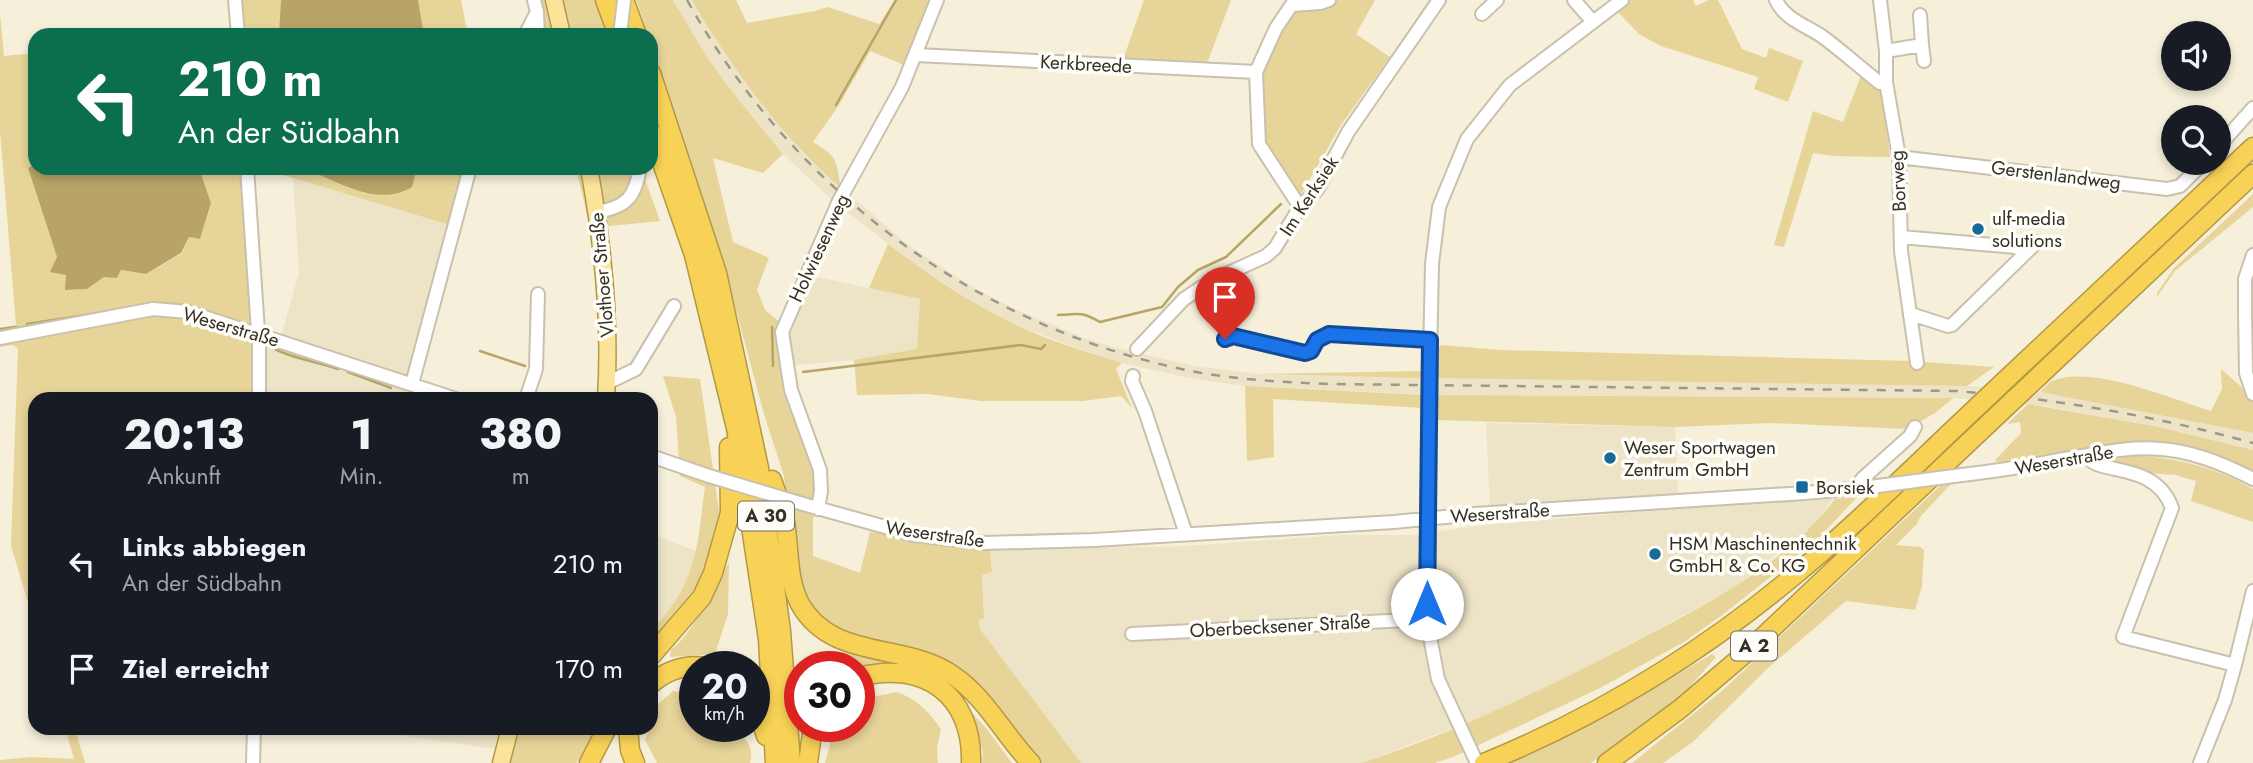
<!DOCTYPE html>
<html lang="de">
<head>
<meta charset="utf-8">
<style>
  body { margin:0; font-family:Jost,sans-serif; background:#20242c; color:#f1f3f6; height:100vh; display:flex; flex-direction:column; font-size:26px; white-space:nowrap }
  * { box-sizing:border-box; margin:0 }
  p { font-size:23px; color:#9ea1a6 }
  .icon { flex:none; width:38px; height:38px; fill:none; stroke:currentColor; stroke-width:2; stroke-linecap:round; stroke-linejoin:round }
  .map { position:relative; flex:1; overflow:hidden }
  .drawer { position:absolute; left:28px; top:392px; width:630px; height:343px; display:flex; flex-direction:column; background:#171b24; border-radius:21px; box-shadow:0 4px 10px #0003 }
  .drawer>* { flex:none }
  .banner { position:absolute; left:28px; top:28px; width:630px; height:147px; border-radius:21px; box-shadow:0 4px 10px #0003; background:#0b6e4f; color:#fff; overflow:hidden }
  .controls { position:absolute; left:2161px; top:21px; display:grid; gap:14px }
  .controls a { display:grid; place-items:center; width:70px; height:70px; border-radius:50%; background:#171b24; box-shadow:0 4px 10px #0003; font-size:35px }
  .speed { position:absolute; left:679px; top:651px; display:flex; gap:14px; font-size:35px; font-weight:700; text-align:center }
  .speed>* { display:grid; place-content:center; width:91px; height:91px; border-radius:50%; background:#171b24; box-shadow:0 4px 10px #0003; line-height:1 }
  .speed small { font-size:18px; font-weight:400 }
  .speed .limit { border:10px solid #d22; background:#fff; color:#111 }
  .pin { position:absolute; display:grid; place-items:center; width:60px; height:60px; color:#fff; margin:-72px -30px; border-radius:50% 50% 50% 0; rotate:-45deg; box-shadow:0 0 7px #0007 }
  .pin .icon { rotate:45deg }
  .me { position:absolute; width:77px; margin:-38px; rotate:0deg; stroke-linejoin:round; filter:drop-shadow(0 0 5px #0008) }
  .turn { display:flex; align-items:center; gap:24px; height:147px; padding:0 35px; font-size:32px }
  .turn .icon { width:91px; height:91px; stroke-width:2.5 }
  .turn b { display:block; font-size:49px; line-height:60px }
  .eta { display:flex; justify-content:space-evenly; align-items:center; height:119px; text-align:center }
  .eta b { font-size:42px; font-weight:800; line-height:49px }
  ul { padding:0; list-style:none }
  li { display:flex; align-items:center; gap:21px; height:105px; padding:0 35px }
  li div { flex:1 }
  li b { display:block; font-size:26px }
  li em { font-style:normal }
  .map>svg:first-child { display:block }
</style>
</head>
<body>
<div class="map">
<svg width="2253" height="763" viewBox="0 0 2253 763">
  <rect width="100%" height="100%" fill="#f6efda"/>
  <path fill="#ede4c8" d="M673 0H692L699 14 804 154 908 245 972 287 1015 309 1084 338 1116 348 1195 366 1256 374 1967 386 2040 392 2253 433V450L2154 426 2044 406 1953 398 1436 395 1245 386 1189 378 1122 363 1082 350 1008 322 976 304 917 266 833 201 783 154 738 99 708 59Z
    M293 177 450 225 406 392 427 399H264L263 328 282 334 299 272Z
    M803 274 920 299 917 350 854 360 786 366 781 332Z
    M1486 423 1675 427 1678 495 1490 507Z
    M1815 497H1834L1819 518 1807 530 1731 590 1562 680 1479 718 1362 763H1081L980 629 979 620 984 617 982 574 992 572 990 550 1183 546 1343 535H1412L1484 525Z
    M651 534 696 551 695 559 682 591 659 623 651 628Z
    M373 728H515L509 751 373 731Z"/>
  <path fill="#e7d499" d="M231 0H461L468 35H233Z
    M541 0H618L611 35H547Z
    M636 0H673L708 59 738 99 783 154 763 173 713 158 733 242 769 258 757 290 765 310 782 324 820 489 813 520V556L860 573 870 532 990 550 992 572 982 575 984 618 979 620 980 629 1081 763H1039L980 686 942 662 861 642 813 615 792 561 784 476 764 414 733 299 651 46V35H648Z
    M692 0H736L747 23 815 11 828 7 879 24 895 0H940L912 68 870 51 839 105 813 142C839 158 835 158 841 188 796 149 760 105 727 56 715 37 702 20 692 0Z
    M1144 0H1231L1206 66 1123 60Z
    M1338 0H1375L1356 34 1390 57 1341 125 1300 196 1278 176 1261 143 1260 70 1294 10Z
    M1629 0H1693L1696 6 1709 0H1718L1742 49 1766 58 1769 48 1803 61 1788 102 1754 89 1758 77 1661 46 1639 34 1616 10Z
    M0 13 4 56 35 53V164L28 168 57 257 66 275V290L87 289 104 277 120 270 146 274 181 254 189 237 200 239 211 203 199 168H240L264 399H35V626L11 546 18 349 13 345 0 347V328L16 325 0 131Z
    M1862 73 1880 86 1890 157 1833 156 1813 153 1784 247 1774 245 1813 111 1843 122Z
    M260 168H464L450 225Z
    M576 168H641L660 221 590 228Z
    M2253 194V207L2175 271 2157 297V293L2174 268Z
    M888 244C925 272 964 299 1006 320 1042 339 1084 351 1122 363L1116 369 1132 408 1121 396 1083 401H981L928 394 857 395 854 360 917 349 920 299 869 288Z
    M1441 345 1501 350 1910 361 1994 367 1967 386 1437 378V349Z
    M2221 369 2253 397V433L2040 392C2044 389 2048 383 2052 381 2091 364 2172 399 2211 411L2222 389Z
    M1424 371V378L1256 374Z
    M663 376 700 379 720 518 711 556 694 591 676 619 651 646V628C661 622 666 613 673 604 699 567 699 529 705 487L680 476 676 417Z
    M1245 386 1423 395V408L1273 399 1274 457 1247 461Z
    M1436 395 1953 398 1935 413 1907 429 1770 423 1675 427 1435 420Z
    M2028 404 2154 426 2253 450V473C2217 460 2183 442 2144 442L2000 463 1995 460 2021 433 2020 422 2007 424Z
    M2136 455C2176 458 2218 468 2253 489V522L2191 501 2196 481 2175 475 2147 473 2109 460Z
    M1951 484 1920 517 1917 524 1896 545 1920 547 1924 550 1922 586 1915 610 1846 601 1767 669 1694 741 1663 763H1632L1723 690 1940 486Z
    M1857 497 1818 539 1721 616 1684 642 1600 688 1453 757 1435 763H1362C1455 732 1543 690 1629 645 1704 606 1783 567 1835 499Z
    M729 562 728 614 715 654 670 657 671 650C692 635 715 586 729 562Z
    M847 652C875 658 940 662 954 689L926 672 902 666 859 669V667H822L824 660Z
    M1712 654 1716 657 1681 697 1591 763H1508L1616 711Z
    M695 688V726H735C744 738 755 747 750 763H657L645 740 658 704 673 691 682 693Z
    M897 692C918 700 928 711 941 729L937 748 938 763H825L832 737 841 726H859V706L872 697Z
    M972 713 987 729 1012 763H982L983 752Z
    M65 728H75L85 763H0V760L32 757 74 759Z
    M515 728H598L589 748 576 763H506Z"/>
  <path fill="#b8a467" d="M281 0H418L424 35H279Z
    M35 164V168H199L211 203 200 239 189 237 181 253 146 274 121 270 117 278 104 277 87 289 65 290 66 275 50 272 57 257 28 168Z
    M314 168H417L412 187C381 206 346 186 317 174Z"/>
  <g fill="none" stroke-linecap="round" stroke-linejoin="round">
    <path stroke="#b8a467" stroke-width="2.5" d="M836 105 896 0
      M1358 107 1431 0
      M169 304 187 306
      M1058 315C1080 315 1078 310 1100 322L1162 307 1178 287 1198 270 1226 257 1281 204
      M27 324 118 310
      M772 327 773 366
      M0 329 16 327
      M267 344C281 356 318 362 338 369
      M480 351 525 366
      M348 372 391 388
      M803 372 1021 345 1041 349 1045 345"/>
    <g stroke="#c8c1ad" stroke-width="16">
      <path id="minor" d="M235 0 238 35
        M1295 0 1276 28 1256 72 1259 144 1300 207
        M1574 0 1593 22
        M1776 0C1784 19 1807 26 1823 37 1843 52 1861 68 1880 83L1886 82
        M1880 0 1886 51V82L1899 157 1901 251 1917 363
        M1292 5 1321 3 1329 0
        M537 13 538 35
        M1482 14 1497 0
        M1920 15 1922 45
        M525 35 537 12 534 0
        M1886 51 1922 45 1924 61
        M916 55 1256 72
        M2219 146 2253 108
        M1899 157 2167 189 2180 186 2203 163
        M247 168 259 346V399
        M597 212C627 207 635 197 640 168
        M1901 237 2016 247 2026 253
        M2253 255 2245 279V314L2246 373 2253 394
        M1910 316 1914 315 1948 326 1952 325 2037 242
        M0 338 153 309 189 312 456 399
        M1225 339 1233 336 1305 353 1311 351 1317 340 1329 334 1430 340
        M1137 349 1184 299 1211 281 1266 256 1275 248 1300 207 1317 190 1348 132 1439 0
        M1430 360 1432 264 1439 207 1467 139 1510 85 1622 0
        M1133 376 1132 381 1145 411 1186 534
        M607 383 636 369 674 306
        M412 384 470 168
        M526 399 536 369 538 294
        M1429 414V632L1438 679 1477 763
        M651 456 709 476
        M2087 456C2096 476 2155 460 2172 508L2123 637 2235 665 2225 700 2200 763
        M1962 475C1996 471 2030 466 2064 459 2096 454 2128 446 2161 449 2192 451 2226 465 2253 479
        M1859 488 1862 479 1910 436 1915 427
        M803 504 914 535 984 543 1094 540 1394 522 1475 514 1805 493 1870 487
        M818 509 821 491 820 470 791 390 782 332 839 201 902 87 937 0
        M1132 634 1428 619
        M2235 665 2253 591
        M253 763 254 728"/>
    </g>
    <g stroke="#b39947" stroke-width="19">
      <path id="major" d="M554 0 562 35
        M589 168C603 244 611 322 606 399
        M501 763 510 728"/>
    </g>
    <g stroke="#b39947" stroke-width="21">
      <path id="highway" d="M605 0 618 35
        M624 0 637 35
        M651 73 717 273 759 468 781 631 791 763
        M651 131 694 255 736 428 768 639 775 763
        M2013 373 2253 147
        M2038 377 2253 174
        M772 480C776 492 781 504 784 516 790 545 786 577 800 604 833 662 905 641 954 676 986 698 1004 735 1031 763
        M651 656 702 597 713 573 730 513 729 447
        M859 677C924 660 973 695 971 763
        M651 684C666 671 685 664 706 667
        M754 699 766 736
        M628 728 630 750 635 763
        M589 763 607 728
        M808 763 813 726
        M1484 763C1594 718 1698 655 1790 579 1849 531 1904 476 1959 424
        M1607 763 1680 709 1748 651 1988 424"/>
    </g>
    <use href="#minor" stroke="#fff" stroke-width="12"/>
    <use href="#major" stroke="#fbe49a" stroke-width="16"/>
    <use href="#highway" stroke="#f8d257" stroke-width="18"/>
    <path stroke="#9d9889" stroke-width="2.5" stroke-dasharray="9 9" stroke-linecap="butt" d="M687 0C793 190 977 328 1191 371 1236 380 1282 382 1328 384L1956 391C2057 399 2156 416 2253 443"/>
    <g stroke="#c8c1ad" stroke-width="16" stroke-linecap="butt">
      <path id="minor-bridge" d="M620 35 624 0
        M1429 414 1430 360
        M709 476 803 504
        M1870 487 1962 475"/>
    </g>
    <g stroke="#b39947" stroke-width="21" stroke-linecap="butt">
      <path id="highway-bridge" d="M1959 424 2013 373
        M1988 424 2038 377"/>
    </g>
    <use href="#minor-bridge" stroke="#fff" stroke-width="12"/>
    <use href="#highway-bridge" stroke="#f8d257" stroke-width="18"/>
  </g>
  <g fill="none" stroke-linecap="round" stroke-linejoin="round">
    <g stroke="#114b97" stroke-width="18">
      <path id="route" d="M1225 339 1233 336 1305 353 1311 351 1317 340 1329 334 1430 340 1427 604"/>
    </g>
    <use href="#route" stroke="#1a73e8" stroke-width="12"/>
  </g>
  <g fill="#18689a" stroke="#fefdf8" stroke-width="2.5">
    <circle cx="1978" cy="229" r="7"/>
    <circle cx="1610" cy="458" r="7"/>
    <rect x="1795" y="480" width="14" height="14" rx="3.5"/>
    <circle cx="1655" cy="554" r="7"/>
  </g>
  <g text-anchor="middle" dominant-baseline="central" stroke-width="7" stroke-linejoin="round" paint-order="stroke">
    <g fill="#fefdf8" stroke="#706e66" stroke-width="2">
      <rect x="738" y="501.5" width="56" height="29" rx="5"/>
      <rect x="1731" y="631.5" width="46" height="29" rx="5"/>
    </g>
    <g font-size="18" font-weight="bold" fill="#333028">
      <text x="766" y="516">A 30</text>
      <text x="1754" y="646">A 2</text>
    </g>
    <g font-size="19" fill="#333028" stroke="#fefdf8">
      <text transform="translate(1086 64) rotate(3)">Kerkbreede</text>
      <text transform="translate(2056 175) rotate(7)">Gerstenlandweg</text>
      <text transform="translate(1898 181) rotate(-93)">Borweg</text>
      <text transform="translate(1309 196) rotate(-57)">Im Kerksiek</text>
      <text transform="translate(819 248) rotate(-65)">Holwiesenweg</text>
      <text transform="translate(602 275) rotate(-95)">Vlothoer Straße</text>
      <text transform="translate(231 327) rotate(16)">Weserstraße</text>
      <text transform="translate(2064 460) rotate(-10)">Weserstraße</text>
      <text transform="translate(1500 513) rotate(-4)">Weserstraße</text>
      <text transform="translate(935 534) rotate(8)">Weserstraße</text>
      <text transform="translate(1280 626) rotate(-3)">Oberbecksener Straße</text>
    </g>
    <g font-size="19" fill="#333028" stroke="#fefdf8" text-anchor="start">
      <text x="1992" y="218">ulf-media<tspan x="1992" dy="22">solutions</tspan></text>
      <text x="1624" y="447">Weser Sportwagen<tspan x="1624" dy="22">Zentrum GmbH</tspan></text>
      <text x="1816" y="487">Borsiek</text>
      <text x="1669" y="543">HSM Maschinentechnik<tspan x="1669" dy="22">GmbH &amp; Co. KG</tspan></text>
    </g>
  </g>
</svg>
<div class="controls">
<a><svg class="icon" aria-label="sound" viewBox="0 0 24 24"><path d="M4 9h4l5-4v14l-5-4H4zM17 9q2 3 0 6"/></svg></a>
<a><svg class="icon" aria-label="search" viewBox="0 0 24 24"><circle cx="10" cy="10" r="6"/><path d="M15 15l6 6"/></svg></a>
</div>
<div class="speed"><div>20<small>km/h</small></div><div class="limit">30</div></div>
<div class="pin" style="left:1225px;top:339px;background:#d93025"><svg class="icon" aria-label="arrive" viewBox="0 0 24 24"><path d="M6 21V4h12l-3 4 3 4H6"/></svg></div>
<svg class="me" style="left:1427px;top:604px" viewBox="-20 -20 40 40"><circle r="19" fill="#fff"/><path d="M0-13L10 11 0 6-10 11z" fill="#1a73e8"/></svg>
<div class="banner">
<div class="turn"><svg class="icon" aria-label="left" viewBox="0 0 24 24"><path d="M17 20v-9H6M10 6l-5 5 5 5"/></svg><div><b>210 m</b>An der Südbahn</div></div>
</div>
<section class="drawer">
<div class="eta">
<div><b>20:13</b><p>Ankunft</p></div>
<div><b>1</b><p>Min.</p></div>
<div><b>380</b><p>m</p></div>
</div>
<ul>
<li><svg class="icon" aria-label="left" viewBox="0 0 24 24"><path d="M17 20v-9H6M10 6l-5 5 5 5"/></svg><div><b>Links abbiegen</b><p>An der Südbahn</p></div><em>210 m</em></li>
<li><svg class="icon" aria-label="arrive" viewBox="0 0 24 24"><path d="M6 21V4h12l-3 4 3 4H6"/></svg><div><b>Ziel erreicht</b></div><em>170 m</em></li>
</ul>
</section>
</div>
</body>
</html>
